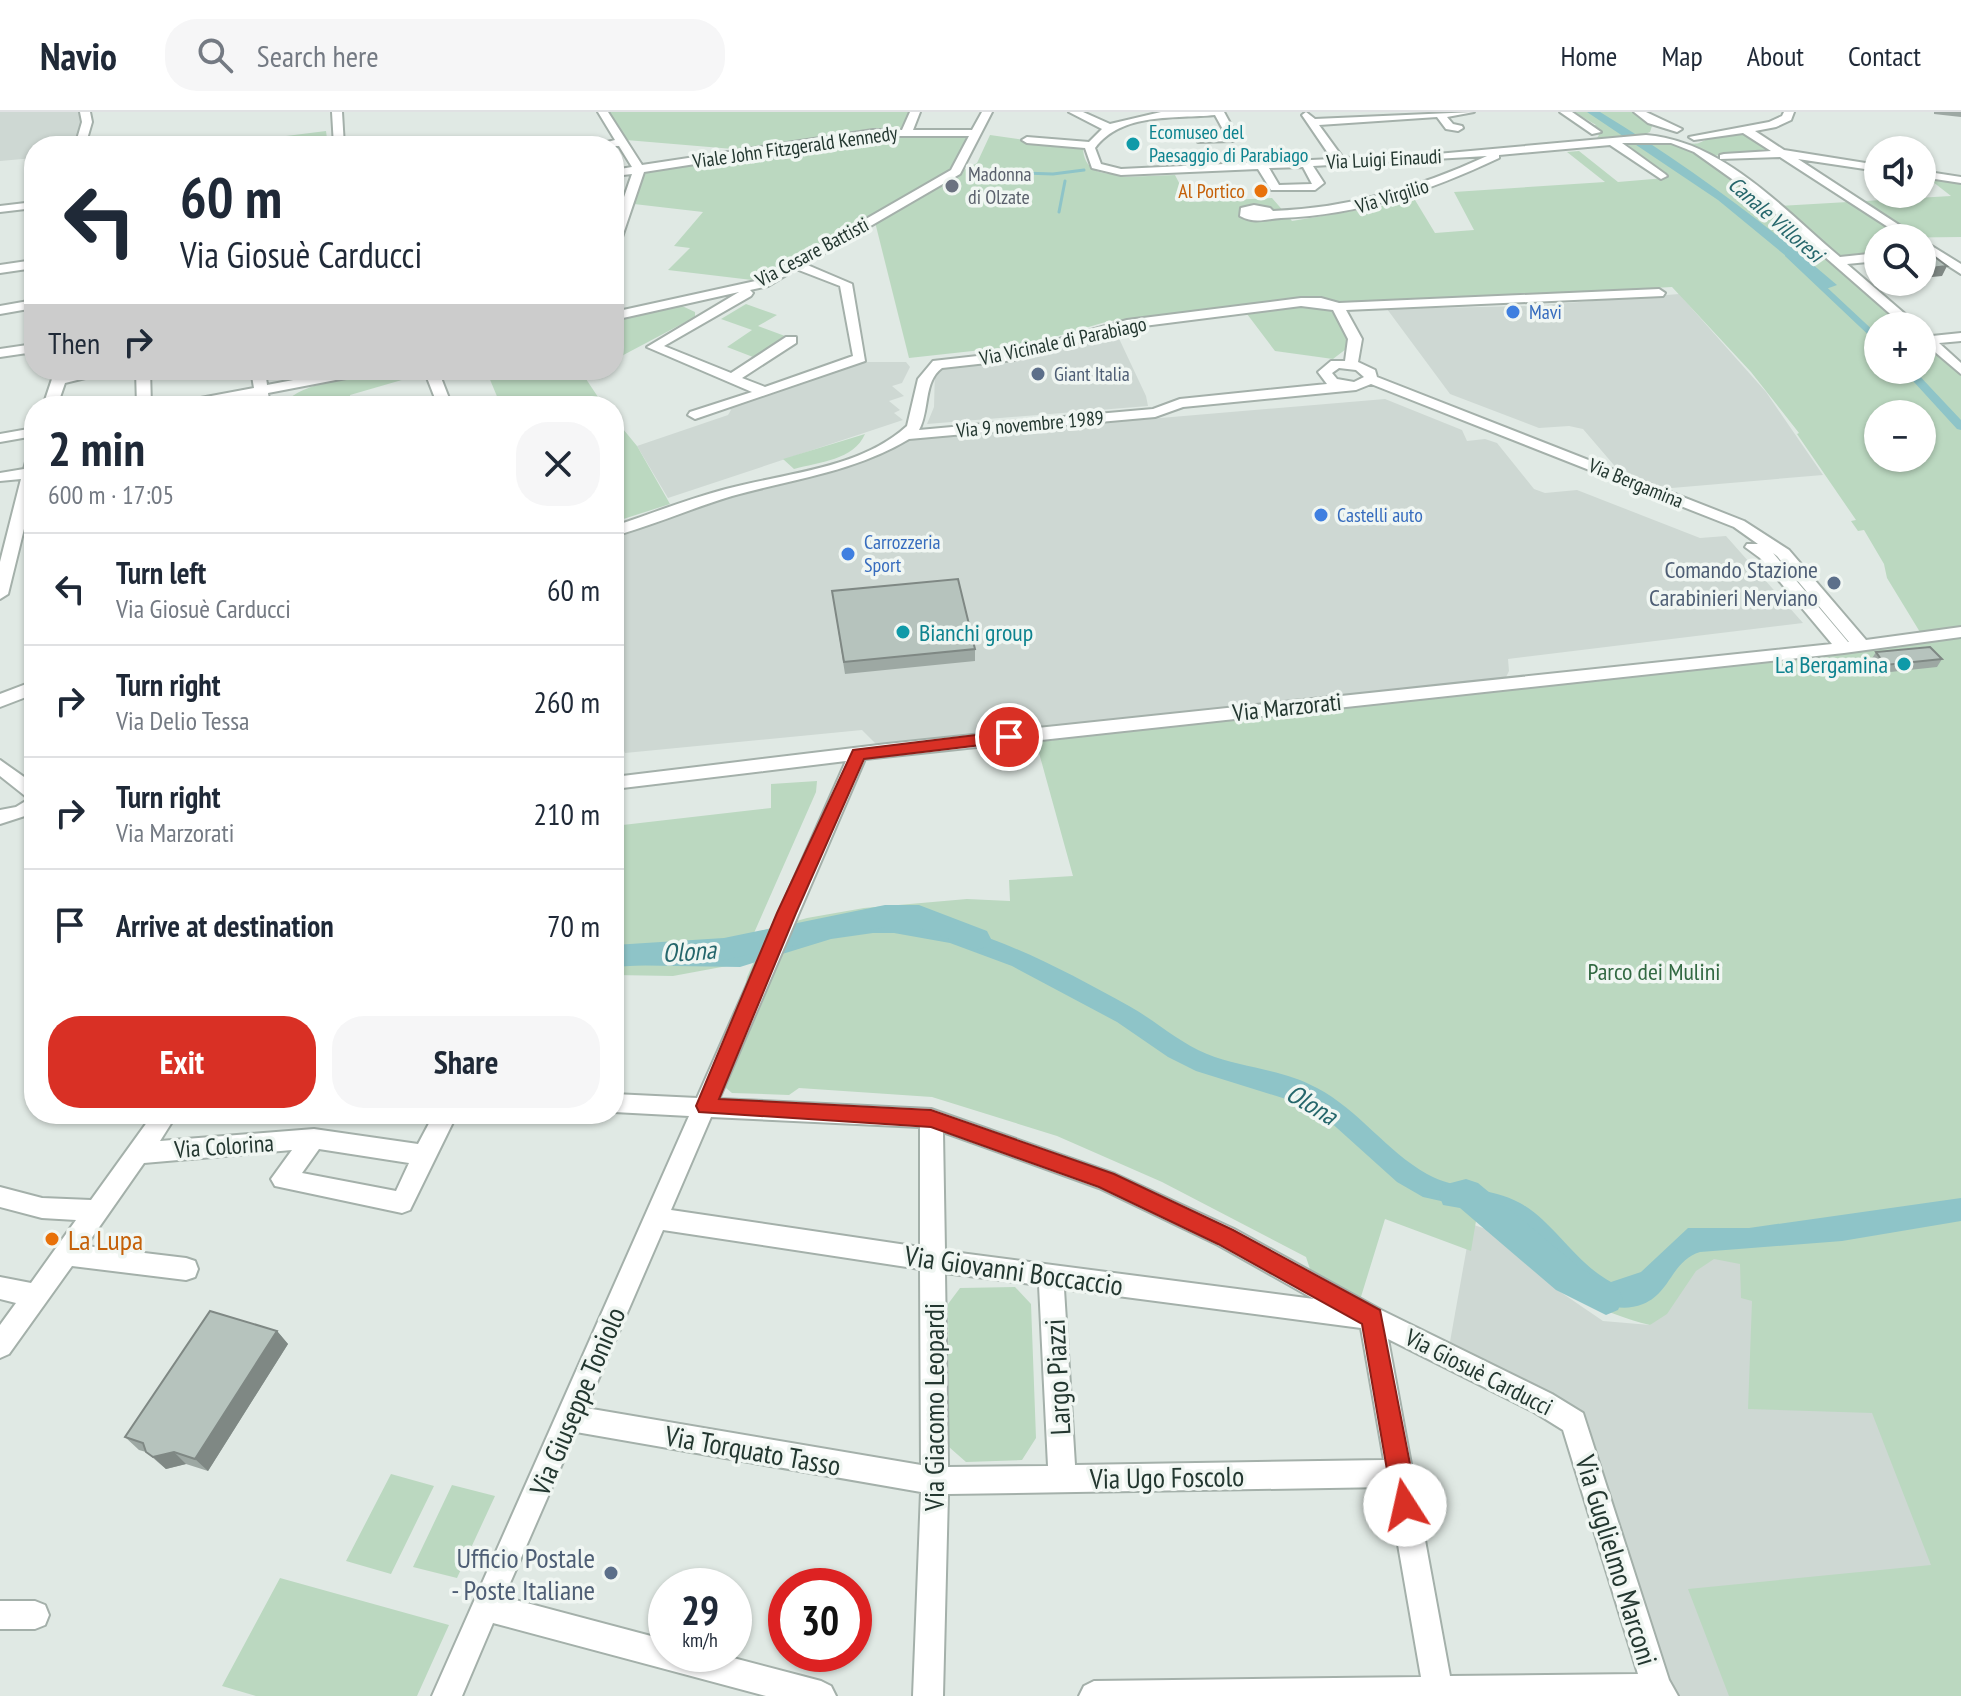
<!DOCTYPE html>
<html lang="en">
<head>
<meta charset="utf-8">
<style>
  body { margin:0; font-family:"PT Sans Narrow",sans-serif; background:#f6f6f7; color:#1f2937; height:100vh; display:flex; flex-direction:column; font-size:30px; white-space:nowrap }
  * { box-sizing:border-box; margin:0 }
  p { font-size:26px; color:#747a83 }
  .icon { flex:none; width:44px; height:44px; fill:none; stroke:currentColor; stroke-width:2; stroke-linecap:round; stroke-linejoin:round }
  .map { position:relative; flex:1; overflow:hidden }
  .side { position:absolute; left:24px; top:284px; width:600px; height:728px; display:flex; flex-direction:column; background:#fff; border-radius:32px; box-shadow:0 2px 6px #0004 }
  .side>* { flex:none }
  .top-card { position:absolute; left:24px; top:24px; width:600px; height:244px; border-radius:32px; box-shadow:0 2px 6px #0004; background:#fff; color:#1f2937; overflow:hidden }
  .buttons { position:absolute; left:1864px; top:24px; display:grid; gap:16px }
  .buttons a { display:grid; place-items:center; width:72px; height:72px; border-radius:50%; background:#fff; box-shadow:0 2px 6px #0004; font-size:40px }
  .speed { position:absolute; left:648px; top:1456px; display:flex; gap:16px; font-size:40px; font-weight:700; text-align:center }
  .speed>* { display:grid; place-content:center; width:104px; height:104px; border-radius:50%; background:#fff; box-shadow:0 2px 6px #0004; line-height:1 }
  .speed small { font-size:20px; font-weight:400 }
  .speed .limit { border:12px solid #d22; background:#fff; color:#111 }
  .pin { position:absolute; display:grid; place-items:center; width:68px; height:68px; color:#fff; margin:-34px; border:4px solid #fff; border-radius:50%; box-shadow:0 2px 8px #0007 }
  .me { position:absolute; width:88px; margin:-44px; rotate:350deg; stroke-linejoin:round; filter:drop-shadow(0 0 6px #0008) }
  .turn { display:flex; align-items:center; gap:28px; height:168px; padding:0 24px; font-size:36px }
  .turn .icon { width:104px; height:104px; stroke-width:2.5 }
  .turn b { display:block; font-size:56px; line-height:68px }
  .then { display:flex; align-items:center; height:76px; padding:0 24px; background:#0003; gap:16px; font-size:30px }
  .round { display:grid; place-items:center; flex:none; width:84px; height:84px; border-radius:32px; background:#f6f6f7 }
  .headline { display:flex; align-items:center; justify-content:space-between; height:136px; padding:0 24px }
  h1 { font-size:48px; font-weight:600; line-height:60px }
  .cta { display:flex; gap:16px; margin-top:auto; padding:16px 24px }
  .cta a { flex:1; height:92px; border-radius:32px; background:#d93025; color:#fff; font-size:32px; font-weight:600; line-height:92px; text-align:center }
  .cta a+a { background:#f6f6f7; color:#1f2937 }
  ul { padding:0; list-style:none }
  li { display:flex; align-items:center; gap:24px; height:112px; padding:0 24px; border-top:2px solid #e0e1e3 }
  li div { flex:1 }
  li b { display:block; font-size:30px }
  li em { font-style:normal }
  header { display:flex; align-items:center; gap:48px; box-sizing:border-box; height:112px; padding:0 40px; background:#fff; border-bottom:2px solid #e0e1e3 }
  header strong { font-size:38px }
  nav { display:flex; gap:44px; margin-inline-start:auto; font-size:28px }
  .search { width:560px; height:72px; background:#f6f6f7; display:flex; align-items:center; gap:20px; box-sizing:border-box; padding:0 28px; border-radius:32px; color:#747a83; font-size:30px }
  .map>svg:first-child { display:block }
</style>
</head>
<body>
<header>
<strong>Navio</strong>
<div class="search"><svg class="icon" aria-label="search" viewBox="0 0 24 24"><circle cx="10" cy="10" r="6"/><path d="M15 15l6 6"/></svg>Search here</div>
<nav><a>Home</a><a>Map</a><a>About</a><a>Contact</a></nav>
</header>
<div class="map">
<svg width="1961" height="1584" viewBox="0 0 1961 1584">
  <rect width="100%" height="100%" fill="#e0e9e4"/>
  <path fill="#ced8d3" d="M0 0H83L77 34H34V46L0 49Z
    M1679 182 1766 280 1823 363 1660 377 1619 359 1583 317 1569 314 1539 316 1450 282 1387 197 1531 194Z
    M1115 218 1146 284 1148 294 927 312 934 295 935 257 1003 249Z
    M863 250H906L910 255 902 271 892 274 904 284 889 289 900 298 894 301 903 308 668 386 637 334 728 303 731 298 728 295Z
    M1385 287 1462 318 1467 329 1485 327 1497 331 1534 377 1545 381 1577 378 1700 426 1726 424 1803 511 1508 547 1509 559 1504 569 966 628 876 632 862 618 625 641 614 618V422L713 390 834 360 902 328Z
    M1471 1112 1498 1121 1559 1179 1603 1209 1650 1213 1704 1147 1716 1141 1743 1145 1891 1294 1902 1320 1961 1584H1667L1576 1308 1448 1241Z"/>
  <path fill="#bbd8c0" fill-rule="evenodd" d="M607 0H916L911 21 964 24 969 30 958 54 922 80 977 51 990 23 1083 36C1084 59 1101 63 1122 62L1123 65 1175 63 1189 90 1272 86 1292 109 1382 94 1412 83 1435 121 1474 118 1454 80 1605 70 1567 40 1579 39 1618 70 1665 66 1626 31 1621 32 1613 25 1597 26 1599 23 1586 15 1596 13 1574 0H1634L1652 14 1650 20 1643 23C1648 26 1694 34 1699 31 1712 25 1730 16 1747 23 1756 26 1765 34 1774 40L1708 44 1779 94 1951 84 1928 66 1961 70V125L1878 126V142L1836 147 1908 214H1878V258H1922V227L1961 263V1584H1729L1688 1477 1931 1453 1872 1301 1748 1297 1752 1189 1741 1186 1740 1152 1714 1147 1696 1159 1667 1202 1650 1213C1574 1194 1543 1162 1491 1108L1476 1109 1471 1139 1385 1107 1360 1188 1310 1157 1306 1145 1162 1070 1057 1024 932 985 799 976 789 983 732 981 726 976V967L747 865 754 849 673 864 614 863V714L771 696V672L817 669 816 680 754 821 807 806 864 796 967 787 1010 789 1009 768 1073 764 1036 630 1926 530 1887 466 1884 452 1864 418 1858 419 1851 409 1856 408 1797 322 1799 321 1751 260 1672 175 1329 194 1347 225 1346 237 1333 247 1275 239 1244 198 1109 209 1027 233 909 246 873 102 769 162 752 168 668 158 690 136 674 134 703 100 634 92 642 64 647 58 745 38 626 28ZM1878 302H1922V346H1878Z
    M326 19 328 34H207Z
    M746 192 777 203 758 214 785 224 753 245 727 235 752 218 721 207Z
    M680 193 695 200V205L614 248V208Z
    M386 258H424L426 261 350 283 352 294H284C293 271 362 264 386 258Z
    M486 258H595L584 264 604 294H501Z
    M614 306 637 334 670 392 614 410Z
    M865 322C854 348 819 350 794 357L783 347Z
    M1015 1175 1031 1192 1036 1326 1022 1348 966 1350 949 1335 948 1192 960 1176Z
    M391 1362 434 1374 391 1462 346 1449Z
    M452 1373 495 1384 457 1466 413 1455Z
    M280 1466 449 1513 417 1584H256L222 1574Z"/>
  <path fill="#8ec4c8" d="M1587 0H1600C1684 51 1763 109 1837 173L1826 177 1718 88Z
    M905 805C987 816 1058 855 1129 894 1156 909 1178 930 1207 942 1242 956 1283 957 1317 976 1359 998 1386 1039 1427 1062 1455 1078 1491 1075 1520 1091 1554 1110 1573 1149 1611 1170L1641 1160 1688 1116H1749L1961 1086V1109L1842 1129 1700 1140C1671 1149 1671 1181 1643 1192 1593 1211 1559 1151 1530 1122 1521 1114 1509 1107 1499 1102L1423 1085 1397 1070 1327 1007 1305 993 1196 959 1168 945 1117 910 1012 854 950 831 894 821H873L831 827 740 855 614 853V842L739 837 764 833 795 821 843 810Z"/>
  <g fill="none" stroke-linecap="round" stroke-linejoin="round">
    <path stroke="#8ec4c8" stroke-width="3" d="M998 60 1053 62 1084 58
      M1059 100 1065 69"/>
    <path fill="#8ec4c8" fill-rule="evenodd" d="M1788 139 1878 223V232L1785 144V140Z
      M1903 258H1914L1961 308V318L1957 317Z"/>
    <path fill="#8ec4c8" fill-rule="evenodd" d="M885 793H919L987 819 991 827 987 835 977 838 917 815H885L724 848 614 855V833L724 826Z
      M1466 1067 1478 1071 1580 1156 1618 1176 1623 1187 1618 1198 1606 1203 1556 1178 1460 1096 1443 1093 1439 1083 1443 1073Z"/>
    <g stroke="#a4b0aa" stroke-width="4">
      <path id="minor" d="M80 0H90L92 10 85 34H75L82 10Z
        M332 0H342L344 34H334Z
        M598 0H608L642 53 873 18H902L910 0H920L913 18H972L982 0H992L960 62 805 152 852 172 865 249 695 307 688 303 690 300 752 280 647 235 739 180 614 208V200L760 168 951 58 969 24H873L644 60 620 131 614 135V114L632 62 614 64V58L632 55 619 34H592L615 28ZM796 157 840 174 853 244 765 275 742 266 796 231V225H786L731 261 664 234 751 184 753 181 750 178 768 174Z
        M1069 0H1083L1110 12 1161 0H1224L1238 26 1233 29 1198 30V26L1226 23 1215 3C1175 7 1122 0 1095 36L1101 52 1121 57 1332 47 1302 3 1306 0 1315 7 1474 0 1447 5 1453 12 1462 14 1463 16 1458 19 1446 17 1437 5 1319 13 1343 46 1437 42 1646 23C1723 29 1783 97 1840 145L1878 141V149L1847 152 1919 214H1904L1753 82 1694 40 1671 31H1622L1665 62 1667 64 1661 67 1610 33 1499 43V46C1429 79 1359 103 1281 106 1265 107 1255 112 1240 104L1241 96 1254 93 1270 96 1273 99C1349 96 1417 76 1487 44L1313 54 1324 71 1315 78H1271L1258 57 1121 63 1092 56 1085 36 1027 31 1022 28 1027 25 1089 30 1102 17ZM1303 55 1312 72 1279 73 1269 56Z
        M1560 0H1572L1601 20 1592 22Z
        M1634 0H1646L1682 17 1677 20 1648 11Z
        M1784 0H1794L1791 8 1776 15 1755 19 1784 38 1878 53V59L1798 47 1919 126H1905L1780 45 1720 47V43L1724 42 1771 39 1743 21 1694 28 1689 25 1769 10 1782 4Z
        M1922 59 1961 65V71L1922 65Z
        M34 90V96L0 100V94Z
        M1922 128 1961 152V162L1922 137Z
        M34 148V156L0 161V153Z
        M1659 177 1665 181 1663 184 1346 198 1362 227 1358 250 1375 258 1377 265 1744 409 1789 438 1866 528 1961 515V525L1844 541 865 647 719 987 931 997 1115 1062 1234 1117 1381 1198 1552 1282 1583 1301 1669 1568 1678 1584H1079L1084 1574 1094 1569 1421 1565 1388 1375 948 1382 943 1584H913L921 1380 576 1320 504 1485 666 1528V1542H718L821 1569 831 1574 836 1584H766L493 1511 462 1584H432L689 1004 614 1000V982L697 986 846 649 614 677V665L887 632 1832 532 1760 446 1745 435 1747 432H1758L1734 415 1371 272 1356 278 1183 295 1155 305 909 327C854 360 793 367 732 384 692 396 654 413 614 424V414C651 402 688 387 726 377 785 361 860 357 907 314L918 267 933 249 1013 240 1127 208 1301 186H1321L1339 191ZM1301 194 1333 198 1348 227 1345 249H1331L1318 260 1327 272 1180 287 1153 297 919 318C930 298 923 270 942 256L1014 248 1128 216ZM1339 256 1356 258 1364 265 1354 270 1337 267 1332 261ZM1773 441 1777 444 1849 530H1848ZM711 1005 920 1015V1135L671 1098ZM943 1020 1099 1076 1218 1133 1314 1187 945 1139ZM663 1118 920 1157 921 1353 586 1296ZM945 1161 1039 1173 1048 1354 948 1355ZM1064 1177 1361 1216 1384 1348 1075 1353ZM1388 1227 1534 1300 1563 1318 1638 1562 1450 1564Z
        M34 188V196L0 202V194Z
        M1922 218 1932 224 1961 221V229L1939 231 1961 251V262L1922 229Z
        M34 232V240L0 245V237Z
        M55 258H69L67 262 118 258 65 271 57 294H43Z
        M136 258H150L151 294H137Z
        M251 258H265L267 273 346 258H374L367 262 268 281 270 294H256L255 284 201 294H172L179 290 254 276Z
        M424 258H438L452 294H438Z
        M34 316V324L0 330V322Z
        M34 342V376L8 482 0 487V450L21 367 0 369V361L24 357 27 346Z
        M34 569V582L0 595V582Z
        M0 648 34 672V701L0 712V698L16 695 29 687 0 664Z
        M153 1002H177L160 1029 314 1017 418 1032 434 1002H457L410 1098 402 1101 275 1074 271 1067 292 1038 144 1051 86 1134 186 1146 195 1149 198 1157 195 1165 186 1168 72 1154 9 1242 0 1246V1213L16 1191 0 1187V1165L31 1171 76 1108 42 1106 0 1095V1075L42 1086 91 1088ZM319 1037 409 1051 396 1079 302 1061Z
        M0 1489H35L45 1493 49 1503 45 1513 35 1517H0Z"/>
    </g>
    <use href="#minor" fill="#fff" fill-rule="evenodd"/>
  </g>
  <path fill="#9da8a3" d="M1934 0H1961V5L1934 2Z
    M832 479 975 537V549L845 562Z
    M1876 540 1942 547 1937 555 1881 561 1871 548Z
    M277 1219 288 1232 208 1359 186 1352 166 1357 146 1340 139 1338 125 1325Z"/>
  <path fill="#7f8884" d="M1947 154 1942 164 1922 166V157Z
    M277 1219 288 1232 208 1359 195 1347Z
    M174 1340 186 1352 166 1357 153 1345Z"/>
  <path fill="#b6c3bd" stroke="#7f8884" stroke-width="2" d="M1931 142 1947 154 1922 157V144Z
    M958 467 975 537 844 550 832 479Z
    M1930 535 1942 547 1885 553 1876 540Z
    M210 1199 277 1219 195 1347 174 1340 153 1345 146 1340 143 1331 125 1325Z"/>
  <path fill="#d93025" stroke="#8d1f18" stroke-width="2" d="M1009 619 1018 625 1015 629 864 647 796 801 719 987 931 998 1114 1062 1233 1118 1380 1198 1418 1393 1414 1402 1405 1405 1397 1402 1393 1393 1362 1212 1218 1132 1099 1075 931 1015 699 1000 696 994 777 801 853 638Z"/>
  <g fill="#0f9aa8" stroke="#f0f6f2" stroke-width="3">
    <circle cx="1133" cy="32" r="8"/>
    <circle cx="903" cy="520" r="8"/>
    <circle cx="1904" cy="552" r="8"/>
  </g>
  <circle fill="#6b7280" stroke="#f0f6f2" stroke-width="3" cx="952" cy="74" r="8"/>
  <g fill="#e8710a" stroke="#f0f6f2" stroke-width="3">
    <circle cx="1261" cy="79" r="8"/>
    <circle cx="52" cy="1127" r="8"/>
  </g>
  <g fill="#3f7fe0" stroke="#f0f6f2" stroke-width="3">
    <circle cx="1513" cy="200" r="8"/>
    <circle cx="1321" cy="403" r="8"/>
    <circle cx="848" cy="442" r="8"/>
  </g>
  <g fill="#5c6f8a" stroke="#f0f6f2" stroke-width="3">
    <circle cx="1038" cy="262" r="8"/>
    <circle cx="1834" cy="471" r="8"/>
    <circle cx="611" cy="1461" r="8"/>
  </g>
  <g text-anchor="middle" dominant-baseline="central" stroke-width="7" stroke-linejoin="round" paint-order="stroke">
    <g font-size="20" fill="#0d838f" stroke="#f0f6f2" text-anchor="start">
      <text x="1149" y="20">Ecomuseo del<tspan x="1149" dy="23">Paesaggio di Parabiago</tspan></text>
    </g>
    <g font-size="20" fill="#233730" stroke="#f0f6f2">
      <text transform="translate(795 35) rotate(-8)">Viale John Fitzgerald Kennedy</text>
      <text transform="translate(1384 47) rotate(-3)">Via Luigi Einaudi</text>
      <text transform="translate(1392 84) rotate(-17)">Via Virgilio</text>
      <text transform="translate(812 140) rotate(-28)">Via Cesare Battisti</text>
      <text transform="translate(1063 229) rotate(-12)">Via Vicinale di Parabiago</text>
      <text transform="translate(1030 312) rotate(-5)">Via 9 novembre 1989</text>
      <text transform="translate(1636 371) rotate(22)">Via Bergamina</text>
    </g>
    <g font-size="20" fill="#5b616d" stroke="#f0f6f2" text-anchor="start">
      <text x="968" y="62">Madonna<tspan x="968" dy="23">di Olzate</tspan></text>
    </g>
    <g font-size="20" fill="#c56008" stroke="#f0f6f2" text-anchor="end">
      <text x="1245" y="79">Al Portico</text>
    </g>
    <g font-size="20" fill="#366cbe" stroke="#f0f6f2" text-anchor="start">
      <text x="1529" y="200">Mavi</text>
      <text x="1337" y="403">Castelli auto</text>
      <text x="864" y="430">Carrozzeria<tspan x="864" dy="23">Sport</tspan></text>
    </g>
    <g font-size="20" fill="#4e5e75" stroke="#f0f6f2" text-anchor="start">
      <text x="1054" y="262">Giant Italia</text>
    </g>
    <g font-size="22" font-style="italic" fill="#25666b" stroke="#f0f6f2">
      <text transform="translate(1776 107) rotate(41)">Canale Villoresi</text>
    </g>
    <g font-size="24" fill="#4e5e75" stroke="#f0f6f2" text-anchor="end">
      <text x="1818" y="457">Comando Stazione<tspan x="1818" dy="28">Carabinieri Nerviano</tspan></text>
    </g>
    <g font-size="24" fill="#0d838f" stroke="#f0f6f2" text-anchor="start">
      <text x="919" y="520">Bianchi group</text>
      <text x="1888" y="552" text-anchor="end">La Bergamina</text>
    </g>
    <g font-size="24" fill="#233730" stroke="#f0f6f2">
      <text transform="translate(1287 595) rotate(-6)">Via Marzorati</text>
      <text transform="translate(224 1034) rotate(-4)">Via Colorina</text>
      <text transform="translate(1479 1260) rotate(27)">Via Giosuè Carducci</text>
    </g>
    <g font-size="24" fill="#326942" stroke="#f0f6f2">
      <text x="1654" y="859">Parco dei Mulini</text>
    </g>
    <g font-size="26" font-style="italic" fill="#25666b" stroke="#f0f6f2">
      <text transform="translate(689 839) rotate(-4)">Olona</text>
      <text transform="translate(1312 992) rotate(31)">Olona</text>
    </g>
    <g font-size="28" fill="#c56008" stroke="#f0f6f2" text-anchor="start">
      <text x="68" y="1127">La Lupa</text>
    </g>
    <g font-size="28" fill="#233730" stroke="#f0f6f2">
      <text transform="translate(1014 1158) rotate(8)">Via Giovanni Boccaccio</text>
      <text transform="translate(1057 1265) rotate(-93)">Largo Piazzi</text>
      <text transform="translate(577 1289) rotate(-67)">Via Giuseppe Toniolo</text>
      <text transform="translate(933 1295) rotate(-90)">Via Giacomo Leopardi</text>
      <text transform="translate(753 1338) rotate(10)">Via Torquato Tasso</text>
      <text transform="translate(1167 1365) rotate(-1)">Via Ugo Foscolo</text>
      <text transform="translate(1617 1448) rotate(73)">Via Guglielmo Marconi</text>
    </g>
    <g font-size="28" fill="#4e5e75" stroke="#f0f6f2" text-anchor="end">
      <text x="595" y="1445">Ufficio Postale<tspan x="595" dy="32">- Poste Italiane</tspan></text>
    </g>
  </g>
</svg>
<div class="buttons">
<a><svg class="icon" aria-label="sound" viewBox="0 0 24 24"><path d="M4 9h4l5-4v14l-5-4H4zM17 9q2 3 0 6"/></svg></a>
<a><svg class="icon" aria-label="search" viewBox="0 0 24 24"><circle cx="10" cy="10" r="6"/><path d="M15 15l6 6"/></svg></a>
<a>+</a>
<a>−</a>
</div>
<div class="speed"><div>29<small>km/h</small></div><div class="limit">30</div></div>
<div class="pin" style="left:1009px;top:625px;background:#d93025"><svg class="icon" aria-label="arrive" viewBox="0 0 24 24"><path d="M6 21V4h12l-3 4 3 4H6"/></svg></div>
<svg class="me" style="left:1405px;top:1393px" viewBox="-20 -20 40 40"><circle r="19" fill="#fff"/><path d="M0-13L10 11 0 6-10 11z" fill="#d93025"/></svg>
<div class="top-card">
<div class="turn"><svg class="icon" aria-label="left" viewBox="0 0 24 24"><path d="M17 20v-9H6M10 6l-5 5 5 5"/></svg><div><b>60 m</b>Via Giosuè Carducci</div></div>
<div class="then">Then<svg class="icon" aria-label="right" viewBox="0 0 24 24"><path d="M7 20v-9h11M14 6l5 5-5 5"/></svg></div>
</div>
<section class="side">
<div class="headline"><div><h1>2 min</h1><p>600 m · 17:05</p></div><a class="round"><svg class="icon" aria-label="close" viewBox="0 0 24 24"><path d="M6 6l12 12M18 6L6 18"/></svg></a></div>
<ul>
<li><svg class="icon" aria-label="left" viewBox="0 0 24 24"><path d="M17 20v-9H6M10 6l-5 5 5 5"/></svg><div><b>Turn left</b><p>Via Giosuè Carducci</p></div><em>60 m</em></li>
<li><svg class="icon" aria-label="right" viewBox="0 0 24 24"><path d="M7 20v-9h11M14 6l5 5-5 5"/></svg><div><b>Turn right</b><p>Via Delio Tessa</p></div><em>260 m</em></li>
<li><svg class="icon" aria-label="right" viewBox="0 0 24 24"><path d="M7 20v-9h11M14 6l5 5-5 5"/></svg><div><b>Turn right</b><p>Via Marzorati</p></div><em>210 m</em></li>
<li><svg class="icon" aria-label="arrive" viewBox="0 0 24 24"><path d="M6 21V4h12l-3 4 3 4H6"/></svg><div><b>Arrive at destination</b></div><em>70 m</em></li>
</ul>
<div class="cta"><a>Exit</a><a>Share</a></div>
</section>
</div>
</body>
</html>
